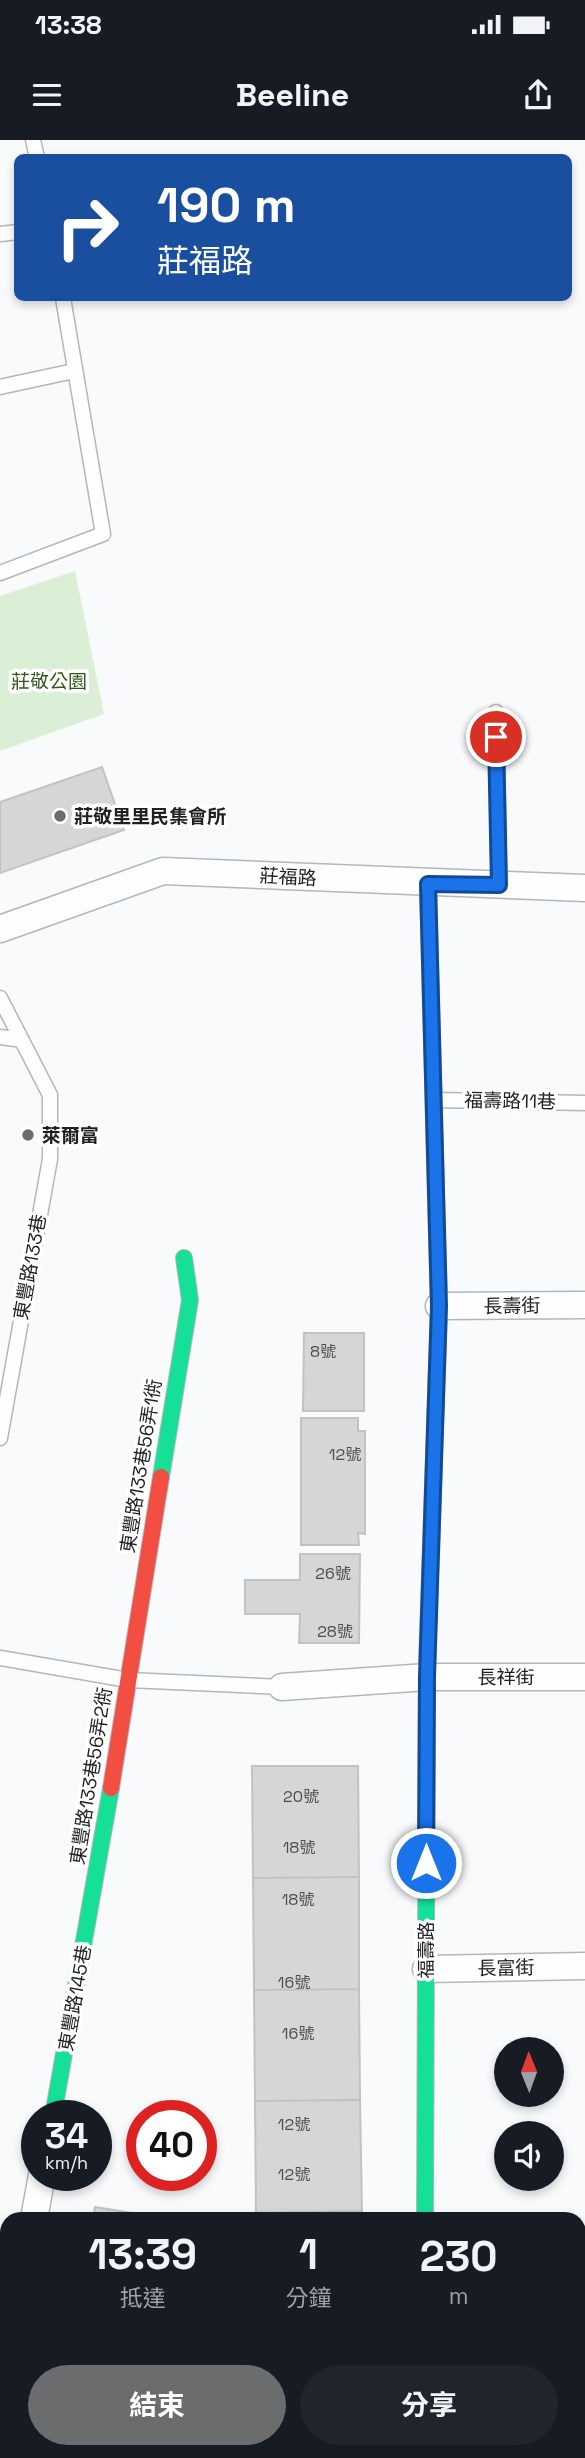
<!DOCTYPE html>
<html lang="zh-TW">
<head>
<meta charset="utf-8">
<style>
  body { margin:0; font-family:"Space Grotesk","Noto Sans TC",sans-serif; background:#20242c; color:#f1f3f6; height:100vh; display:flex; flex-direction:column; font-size:26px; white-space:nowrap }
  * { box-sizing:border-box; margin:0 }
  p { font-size:23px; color:#9ea1a6 }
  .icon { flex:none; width:38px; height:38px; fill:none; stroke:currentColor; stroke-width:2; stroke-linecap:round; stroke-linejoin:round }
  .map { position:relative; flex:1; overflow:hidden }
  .panel { position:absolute; left:0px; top:2072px; width:586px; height:247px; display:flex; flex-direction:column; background:#171b24; border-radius:21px 21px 0 0; box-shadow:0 4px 10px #0003 }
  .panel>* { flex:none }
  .guide { position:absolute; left:14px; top:14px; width:558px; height:147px; border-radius:10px; box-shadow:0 4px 10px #0003; background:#1a4fa0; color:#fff; overflow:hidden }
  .needle { width:46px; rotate:359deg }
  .tools { position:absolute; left:494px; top:1897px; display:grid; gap:14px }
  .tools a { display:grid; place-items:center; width:70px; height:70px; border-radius:50%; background:#171b24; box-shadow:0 4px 10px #0003; font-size:35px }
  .speed { position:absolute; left:21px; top:1960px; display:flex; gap:14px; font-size:35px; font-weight:700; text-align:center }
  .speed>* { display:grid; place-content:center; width:91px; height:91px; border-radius:50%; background:#171b24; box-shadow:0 4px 10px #0003; line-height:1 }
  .speed small { font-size:18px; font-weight:400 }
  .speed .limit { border:10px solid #d22; background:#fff; color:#111 }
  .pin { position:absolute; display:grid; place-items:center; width:60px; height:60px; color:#fff; margin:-30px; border:4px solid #fff; border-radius:50%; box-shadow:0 2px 7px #0007 }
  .me { position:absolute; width:77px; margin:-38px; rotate:0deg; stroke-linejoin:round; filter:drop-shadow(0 0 5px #0008) }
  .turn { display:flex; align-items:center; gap:24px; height:147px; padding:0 28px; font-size:32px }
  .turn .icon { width:91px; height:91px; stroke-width:2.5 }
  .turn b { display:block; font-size:49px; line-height:60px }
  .eta { display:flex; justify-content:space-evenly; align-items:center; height:119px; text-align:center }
  .eta b { font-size:42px; font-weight:700; line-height:49px }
  .cta { display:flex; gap:14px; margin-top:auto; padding:14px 28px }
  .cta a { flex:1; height:80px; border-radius:42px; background:#6a6c6e; color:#fff; font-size:28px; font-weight:700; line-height:80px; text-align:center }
  .cta a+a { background:#20242c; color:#f1f3f6 }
  .status { display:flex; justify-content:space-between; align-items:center; height:49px; padding:0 35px; background:#171b24; direction:ltr }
  .status svg { height:19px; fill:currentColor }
  header { display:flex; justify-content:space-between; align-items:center; height:91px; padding:0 28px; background:#171b24; font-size:32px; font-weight:700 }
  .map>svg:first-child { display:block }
</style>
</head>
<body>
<div class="status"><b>13:38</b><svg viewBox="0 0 49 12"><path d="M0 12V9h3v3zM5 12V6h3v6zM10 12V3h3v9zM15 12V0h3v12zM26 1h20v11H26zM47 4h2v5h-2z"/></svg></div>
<header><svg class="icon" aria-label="menu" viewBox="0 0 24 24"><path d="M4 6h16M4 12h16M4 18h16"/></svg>Beeline<svg class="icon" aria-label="share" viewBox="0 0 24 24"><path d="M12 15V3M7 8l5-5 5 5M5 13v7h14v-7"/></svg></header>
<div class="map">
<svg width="585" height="2318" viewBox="0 0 585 2318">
  <rect width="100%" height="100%" fill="#f8fafc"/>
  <path fill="#dbefd6" d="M75 431 104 574 0 611V456Z"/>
  <path fill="#d6d6d6" stroke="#c3c2c3" stroke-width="2" d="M102 627 124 690 0 733V662Z
    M304 1193H364V1271H303Z
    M301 1278H358V1291H365V1394L358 1393 359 1405H301Z
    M300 1414H360L359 1503H299L300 1474H245V1440H300Z
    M252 1626H358L359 1737 253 1738Z
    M359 1737V1849L254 1850 253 1738Z
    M359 1849 360 1960 255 1961 254 1850Z
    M360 1960 362 2071 256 2073 255 1961Z
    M95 2067 170 2079H93Z"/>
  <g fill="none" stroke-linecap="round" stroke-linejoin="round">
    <g stroke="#b5b6b8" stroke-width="17">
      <path id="lane" d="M33 0 37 18
        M0 94 18 92
        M0 247 74 231
        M0 433 103 394 63 158
        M496 572 499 745
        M0 858 50 955V1019L0 1298
        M0 897 22 900
        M436 960 585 963
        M0 1518 128 1540 282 1547"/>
    </g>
    <g stroke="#b5b6b8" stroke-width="29">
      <path id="street" d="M0 789 163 731 585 748
        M439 1166 585 1165
        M282 1547 427 1537H585
        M426 1829 585 1826
        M34 2079 42 2035
        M579 2104H585
        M0 2264 7 2226
        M427 2318V2312"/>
    </g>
    <g stroke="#b5b6b8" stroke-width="18">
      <path id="fast" d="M161 1337 190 1160 184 1118
        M53 1976 111 1648
        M425 2079 427 1526"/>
    </g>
    <g stroke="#b5b6b8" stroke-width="18">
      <path id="slow" d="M428 744 437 1097"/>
    </g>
    <g stroke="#b5b6b8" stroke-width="18">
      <path id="jam" d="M427 1526 439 1166 437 1097
        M111 1648 161 1337"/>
    </g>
    <use href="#lane" stroke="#fefeff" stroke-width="14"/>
    <use href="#street" stroke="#fefeff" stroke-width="26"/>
    <use href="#fast" stroke="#16e098" stroke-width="16"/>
    <use href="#slow" stroke="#ffcf43" stroke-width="16"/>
    <use href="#jam" stroke="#f24e42" stroke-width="16"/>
  </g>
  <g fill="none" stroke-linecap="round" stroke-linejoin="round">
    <g stroke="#114b97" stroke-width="18">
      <path id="route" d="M426 1723 427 1537 439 1166 428 744 499 745 496 597"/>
    </g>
    <use href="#route" stroke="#1a73e8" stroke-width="12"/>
  </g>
  <g fill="#6a6c6e" stroke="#fff" stroke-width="2.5">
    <circle cx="60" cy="676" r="7"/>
    <circle cx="28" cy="995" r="7"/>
  </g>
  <g text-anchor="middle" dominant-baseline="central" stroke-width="7" stroke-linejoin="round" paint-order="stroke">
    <g font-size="16" fill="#4c4e4f">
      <text x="323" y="1211">8號</text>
      <text x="345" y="1314">12號</text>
      <text x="333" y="1433">26號</text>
      <text x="335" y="1491">28號</text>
      <text x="301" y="1656">20號</text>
      <text x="299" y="1707">18號</text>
      <text x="298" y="1759">18號</text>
      <text x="294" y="1842">16號</text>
      <text x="298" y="1893">16號</text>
      <text x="294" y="1984">12號</text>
      <text x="294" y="2034">12號</text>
    </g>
    <g font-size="19" fill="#2f5818" stroke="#fff">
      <text x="49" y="541">莊敬公園</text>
    </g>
    <g font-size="19" font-weight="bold" fill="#1e2022" stroke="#fff" text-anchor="start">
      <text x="74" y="676">莊敬里里民集會所</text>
      <text x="42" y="995">萊爾富</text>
    </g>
    <g font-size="19" fill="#1e2022" stroke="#fff">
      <text transform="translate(288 737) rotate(3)">莊福路</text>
      <text transform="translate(510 961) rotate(1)">福壽路11巷</text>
      <text transform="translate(30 1127) rotate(-80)">東豐路133巷</text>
      <text transform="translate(512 1166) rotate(-1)">長壽街</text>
      <text transform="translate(141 1326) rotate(-81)">東豐路133巷56弄1衖</text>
      <text x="506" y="1537">長祥街</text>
      <text transform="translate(91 1636) rotate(-81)">東豐路133巷56弄2衖</text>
      <text transform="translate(426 1810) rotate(-90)">福壽路</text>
      <text transform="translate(506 1828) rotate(-1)">長富街</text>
      <text transform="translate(75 1858) rotate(-80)">東豐路145巷</text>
    </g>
  </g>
</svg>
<div class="tools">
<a><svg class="needle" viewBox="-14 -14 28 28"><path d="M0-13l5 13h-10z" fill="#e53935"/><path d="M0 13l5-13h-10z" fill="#9ea1a6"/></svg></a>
<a><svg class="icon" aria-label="sound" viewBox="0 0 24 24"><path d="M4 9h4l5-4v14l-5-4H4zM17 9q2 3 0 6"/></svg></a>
</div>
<div class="speed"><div>34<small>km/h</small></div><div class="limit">40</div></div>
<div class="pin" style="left:496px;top:597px;background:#d93025"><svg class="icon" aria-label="arrive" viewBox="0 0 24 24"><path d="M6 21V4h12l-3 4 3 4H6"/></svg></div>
<svg class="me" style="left:426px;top:1723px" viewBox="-20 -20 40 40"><circle r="17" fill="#1a73e8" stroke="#fff" stroke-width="3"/><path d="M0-11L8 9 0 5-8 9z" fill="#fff"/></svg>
<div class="guide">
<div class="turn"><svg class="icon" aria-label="right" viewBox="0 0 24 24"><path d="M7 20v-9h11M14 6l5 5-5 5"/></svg><div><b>190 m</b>莊福路</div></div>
</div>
<section class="panel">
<div class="eta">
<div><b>13:39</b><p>抵達</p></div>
<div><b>1</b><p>分鐘</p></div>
<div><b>230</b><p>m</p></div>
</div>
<div class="cta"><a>結束</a><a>分享</a></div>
</section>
</div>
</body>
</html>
